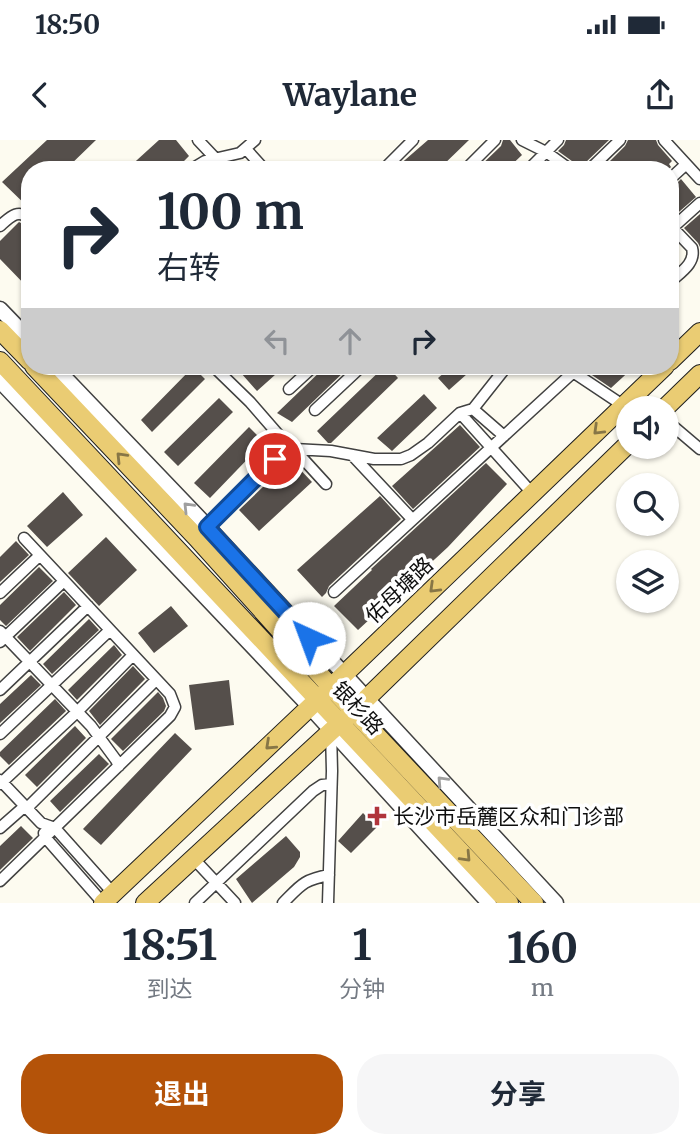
<!DOCTYPE html>
<html lang="zh">
<head>
<meta charset="utf-8">
<style>
  body { margin:0; font-family:Merriweather,"Noto Sans SC",serif; background:#f6f6f7; color:#1f2937; height:100vh; display:flex; flex-direction:column; font-size:26px; white-space:nowrap }
  * { box-sizing:border-box; margin:0 }
  p { font-size:23px; color:#747a83 }
  .icon { flex:none; width:38px; height:38px; fill:none; stroke:currentColor; stroke-width:2; stroke-linecap:round; stroke-linejoin:round }
  .map { position:relative; height:763px; overflow:hidden }
  .sheet { display:flex; flex-direction:column; background:#fff; flex:1 }
  .sheet>* { flex:none }
  .hud { position:absolute; left:21px; top:21px; width:658px; height:214px; border-radius:28px; box-shadow:0 2px 5px #0004; background:#fff; color:#1f2937; overflow:hidden }
  .controls { position:absolute; left:616px; top:256px; display:grid; gap:14px }
  .controls a { display:grid; place-items:center; width:63px; height:63px; border-radius:50%; background:#fff; box-shadow:0 2px 5px #0004; font-size:35px }
  .pin { position:absolute; display:grid; place-items:center; width:60px; height:60px; color:#fff; margin:-30px; border:4px solid #fff; border-radius:50%; box-shadow:0 2px 7px #0007 }
  .me { position:absolute; width:77px; margin:-38px; rotate:317deg; stroke-linejoin:round; filter:drop-shadow(0 0 5px #0008) }
  .turn { display:flex; align-items:center; gap:24px; height:147px; padding:0 21px; font-size:32px }
  .turn .icon { width:91px; height:91px; stroke-width:2.5 }
  .turn b { display:block; font-size:49px; line-height:60px }
  .lanes { display:flex; align-items:center; height:66px; padding:0 21px; background:#0003; justify-content:center; gap:35px; direction:ltr }
  .lanes .off { opacity:.35 }
  .eta { display:flex; justify-content:space-evenly; align-items:center; height:119px; text-align:center }
  .eta b { font-size:42px; font-weight:700; line-height:49px }
  .button { display:flex; gap:14px; margin-top:auto; padding:14px 21px }
  .button a { flex:1; height:80px; border-radius:28px; background:#b45309; color:#fff; font-size:28px; font-weight:700; line-height:80px; text-align:center }
  .button a+a { background:#f6f6f7; color:#1f2937 }
  .status { display:flex; justify-content:space-between; align-items:center; height:49px; padding:0 35px; background:#fff; direction:ltr }
  .status svg { height:19px; fill:currentColor }
  header { display:flex; justify-content:space-between; align-items:center; height:91px; padding:0 21px; background:#fff; font-size:32px; font-weight:700 }
  .map>svg:first-child { display:block }
</style>
</head>
<body>
<div class="status"><b>18:50</b><svg viewBox="0 0 49 12"><path d="M0 12V9h3v3zM5 12V6h3v6zM10 12V3h3v9zM15 12V0h3v12zM26 1h20v11H26zM47 4h2v5h-2z"/></svg></div>
<header><svg class="icon" aria-label="back" viewBox="0 0 24 24"><path d="M15 5l-7 7 7 7"/></svg>Waylane<svg class="icon" aria-label="share" viewBox="0 0 24 24"><path d="M12 15V3M7 8l5-5 5 5M5 13v7h14v-7"/></svg></header>
<div class="map">
<svg width="700" height="763" viewBox="0 0 700 763">
  <rect width="100%" height="100%" fill="#fdfbf0"/>
  <path fill="#554f4b" d="M47 0H96L65 30H30V69L2 42Z
    M159 0H176L189 16 175 30H126Z
    M428 0H469L438 30H401L398 26Z
    M503 0H510L522 15 506 30H476L501 6Z
    M566 0H609L584 24 581 30H579L576 24 558 11 564 5Z
    M628 0H656L658 5 672 21 669 24 671 27 668 30H601L625 6Z
    M681 39 696 57 672 78 670 77V47L675 45Z
    M700 74V107L698 103 684 88Z
    M19 82 30 88V150L0 119V101Z
    M250 226H285L257 251 241 233Z
    M326 226H350L292 282 277 273Z
    M385 226H387L398 238 331 303H328L317 291Z
    M452 226H476L449 250 438 238Z
    M588 226H635L611 248 586 231Z
    M193 227 205 239 152 292 141 280Z
    M424 254 437 268 392 311 377 298Z
    M219 258 233 272 178 326 164 312Z
    M460 285 480 307 413 369 392 346Z
    M249 287 264 302 210 358 194 343Z
    M291 320 312 342 259 391 239 370Z
    M486 323 507 344 448 407 358 490 334 466 372 430 371 429Z
    M63 352 83 375 47 407 27 386Z
    M380 356 401 379 329 446 326 453 322 457 297 430Z
    M106 397 137 430 99 466 68 433Z
    M16 401 29 415 0 442V417Z
    M39 427 53 441 6 486 0 480V465Z
    M64 452 76 465 30 511 17 497Z
    M171 466 188 486 154 513 138 493Z
    M89 479 99 490 52 534 43 524Z
    M114 505 122 515 77 560 68 550Z
    M133 526 145 539 100 585 89 571Z
    M31 535 41 545 0 583V564Z
    M229 540 234 585 195 590 189 545Z
    M158 552 163 558 166 566 164 571 123 611 111 599Z
    M55 559 66 571 9 625 0 616V612Z
    M75 586 86 598 37 647 25 635Z
    M175 593 192 609 101 705 83 689Z
    M99 614 109 624 60 672 50 661Z
    M363 673 377 687 351 713 338 701Z
    M21 686 33 698 0 730V706Z
    M286 696 300 712V717L294 727 252 763 236 739Z"/>
  <g fill="none" stroke-linecap="round" stroke-linejoin="round">
    <g stroke="#414141" stroke-width="13">
      <path id="minor" d="M198 0 215 18
        M522 0 546 12 571 30
        M664 0 700 39
        M246 9 265 30
        M190 30 205 21 240 13 255 0
        M383 30 413 0
        M465 30 495 0
        M528 30 558 0
        M589 30 620 0
        M670 39 683 27
        M670 85 692 108C696 123 681 132 670 142
        M0 86C10 77 18 68 30 79
        M670 90 700 63
        M213 226 250 262 290 308 294 309 326 344
        M573 232 624 266
        M289 249 314 226
        M473 269 504 296
        M315 270 362 226
        M460 273 532 353
        M667 281 700 309
        M294 309 331 311 374 319H401L411 315 428 303 460 273 473 269 507 226
        M353 316 412 379
        M203 390 275 319 282 312 290 308
        M334 452 580 226
        M0 453 40 415
        M0 491 91 586 116 620 119 626
        M0 502 64 441
        M0 550 88 466
        M0 594 110 490
        M0 640 41 683 55 688 113 753
        M0 644 77 572 133 515
        M27 668 156 540
        M0 688 25 666
        M44 693 45 697 103 763
        M193 718 235 763
        M0 741 170 576 175 567 170 554 24 398
        M195 763 313 651 322 645 331 644
        M283 763C301 745 303 740 329 735
        M328 763 332 631 331 591"/>
    </g>
    <g stroke="#414141" stroke-width="17">
      <path id="tertiary" d="M0 169 30 200
        M54 226 207 386 556 763
        M0 241 310 567 489 763"/>
    </g>
    <g stroke="#1f1f1f" stroke-width="20">
      <path id="primary" d="M0 190 30 221
        M0 221 509 763
        M670 221 700 192
        M34 226 196 397 331 547 534 763
        M665 268 700 234
        M103 763 331 547 665 226
        M145 763 366 559 628 304"/>
    </g>
    <use href="#minor" stroke="#fff" stroke-width="10"/>
    <use href="#tertiary" stroke="#fff" stroke-width="14"/>
    <use href="#primary" stroke="#eacc73" stroke-width="18"/>
  </g>
  <defs><path id="oneway-chevron" d="M-2-3.5L2.5 0L-2 3.5" fill="none" stroke-width="1.6" stroke-linecap="round" stroke-linejoin="round" transform="scale(1.75)"/></defs>
  <g stroke="#877646">
    <use href="#oneway-chevron" transform="translate(598 290) rotate(136)"/>
    <use href="#oneway-chevron" transform="translate(121 317) rotate(-134)"/>
    <use href="#oneway-chevron" transform="translate(434 448) rotate(136)"/>
    <use href="#oneway-chevron" transform="translate(270 605) rotate(137)"/>
    <use href="#oneway-chevron" transform="translate(466 717) rotate(47)"/>
  </g>
  <g stroke="#9f9f9f">
    <use href="#oneway-chevron" transform="translate(188 367) rotate(-134)"/>
    <use href="#oneway-chevron" transform="translate(442 641) rotate(-133)"/>
  </g>
  <g fill="none" stroke-linecap="round" stroke-linejoin="round">
    <g stroke="#114b97" stroke-width="18">
      <path id="route" d="M275 319 207 387 309 498"/>
    </g>
    <use href="#route" stroke="#1a73e8" stroke-width="12"/>
  </g>
  <path fill="#b0343b" stroke="#fff" stroke-width="2.5" d="M373.5 665.5h7v7h7v7h-7v7h-7v-7h-7v-7h7z"/>
  <g text-anchor="middle" dominant-baseline="central" stroke-width="7" stroke-linejoin="round" paint-order="stroke">
    <g font-size="21" fill="#0e0e0e" stroke="#fff">
      <text transform="translate(399 450) rotate(-44)">佑母塘路</text>
      <text transform="translate(358 568) rotate(47)">银杉路</text>
    </g>
    <g font-size="21" fill="#0e0e0e" stroke="#fff" text-anchor="start">
      <text x="393" y="676">长沙市岳麓区众和门诊部</text>
    </g>
  </g>
</svg>
<div class="controls">
<a><svg class="icon" aria-label="sound" viewBox="0 0 24 24"><path d="M4 9h4l5-4v14l-5-4H4zM17 9q2 3 0 6"/></svg></a>
<a><svg class="icon" aria-label="search" viewBox="0 0 24 24"><circle cx="10" cy="10" r="6"/><path d="M15 15l6 6"/></svg></a>
<a><svg class="icon" aria-label="layers" viewBox="0 0 24 24"><path d="M12 4l9 5-9 5-9-5zM3 14l9 5 9-5"/></svg></a>
</div>
<div class="pin" style="left:275px;top:319px;background:#d93025"><svg class="icon" aria-label="arrive" viewBox="0 0 24 24"><path d="M6 21V4h12l-3 4 3 4H6"/></svg></div>
<svg class="me" style="left:309px;top:498px" viewBox="-20 -20 40 40"><circle r="19" fill="#fff"/><path d="M0-13L10 11 0 6-10 11z" fill="#1a73e8"/></svg>
<div class="hud">
<div class="turn"><svg class="icon" aria-label="right" viewBox="0 0 24 24"><path d="M7 20v-9h11M14 6l5 5-5 5"/></svg><div><b>100 m</b>右转</div></div>
<div class="lanes"><svg class="icon off" aria-label="left" viewBox="0 0 24 24"><path d="M17 20v-9H6M10 6l-5 5 5 5"/></svg><svg class="icon off" aria-label="ahead" viewBox="0 0 24 24"><path d="M12 20V5M6 11l6-6 6 6"/></svg><svg class="icon" aria-label="right" viewBox="0 0 24 24"><path d="M7 20v-9h11M14 6l5 5-5 5"/></svg></div>
</div>
</div>
<section class="sheet">
<div class="eta">
<div><b>18:51</b><p>到达</p></div>
<div><b>1</b><p>分钟</p></div>
<div><b>160</b><p>m</p></div>
</div>
<div class="button"><a>退出</a><a>分享</a></div>
</section>
</body>
</html>
